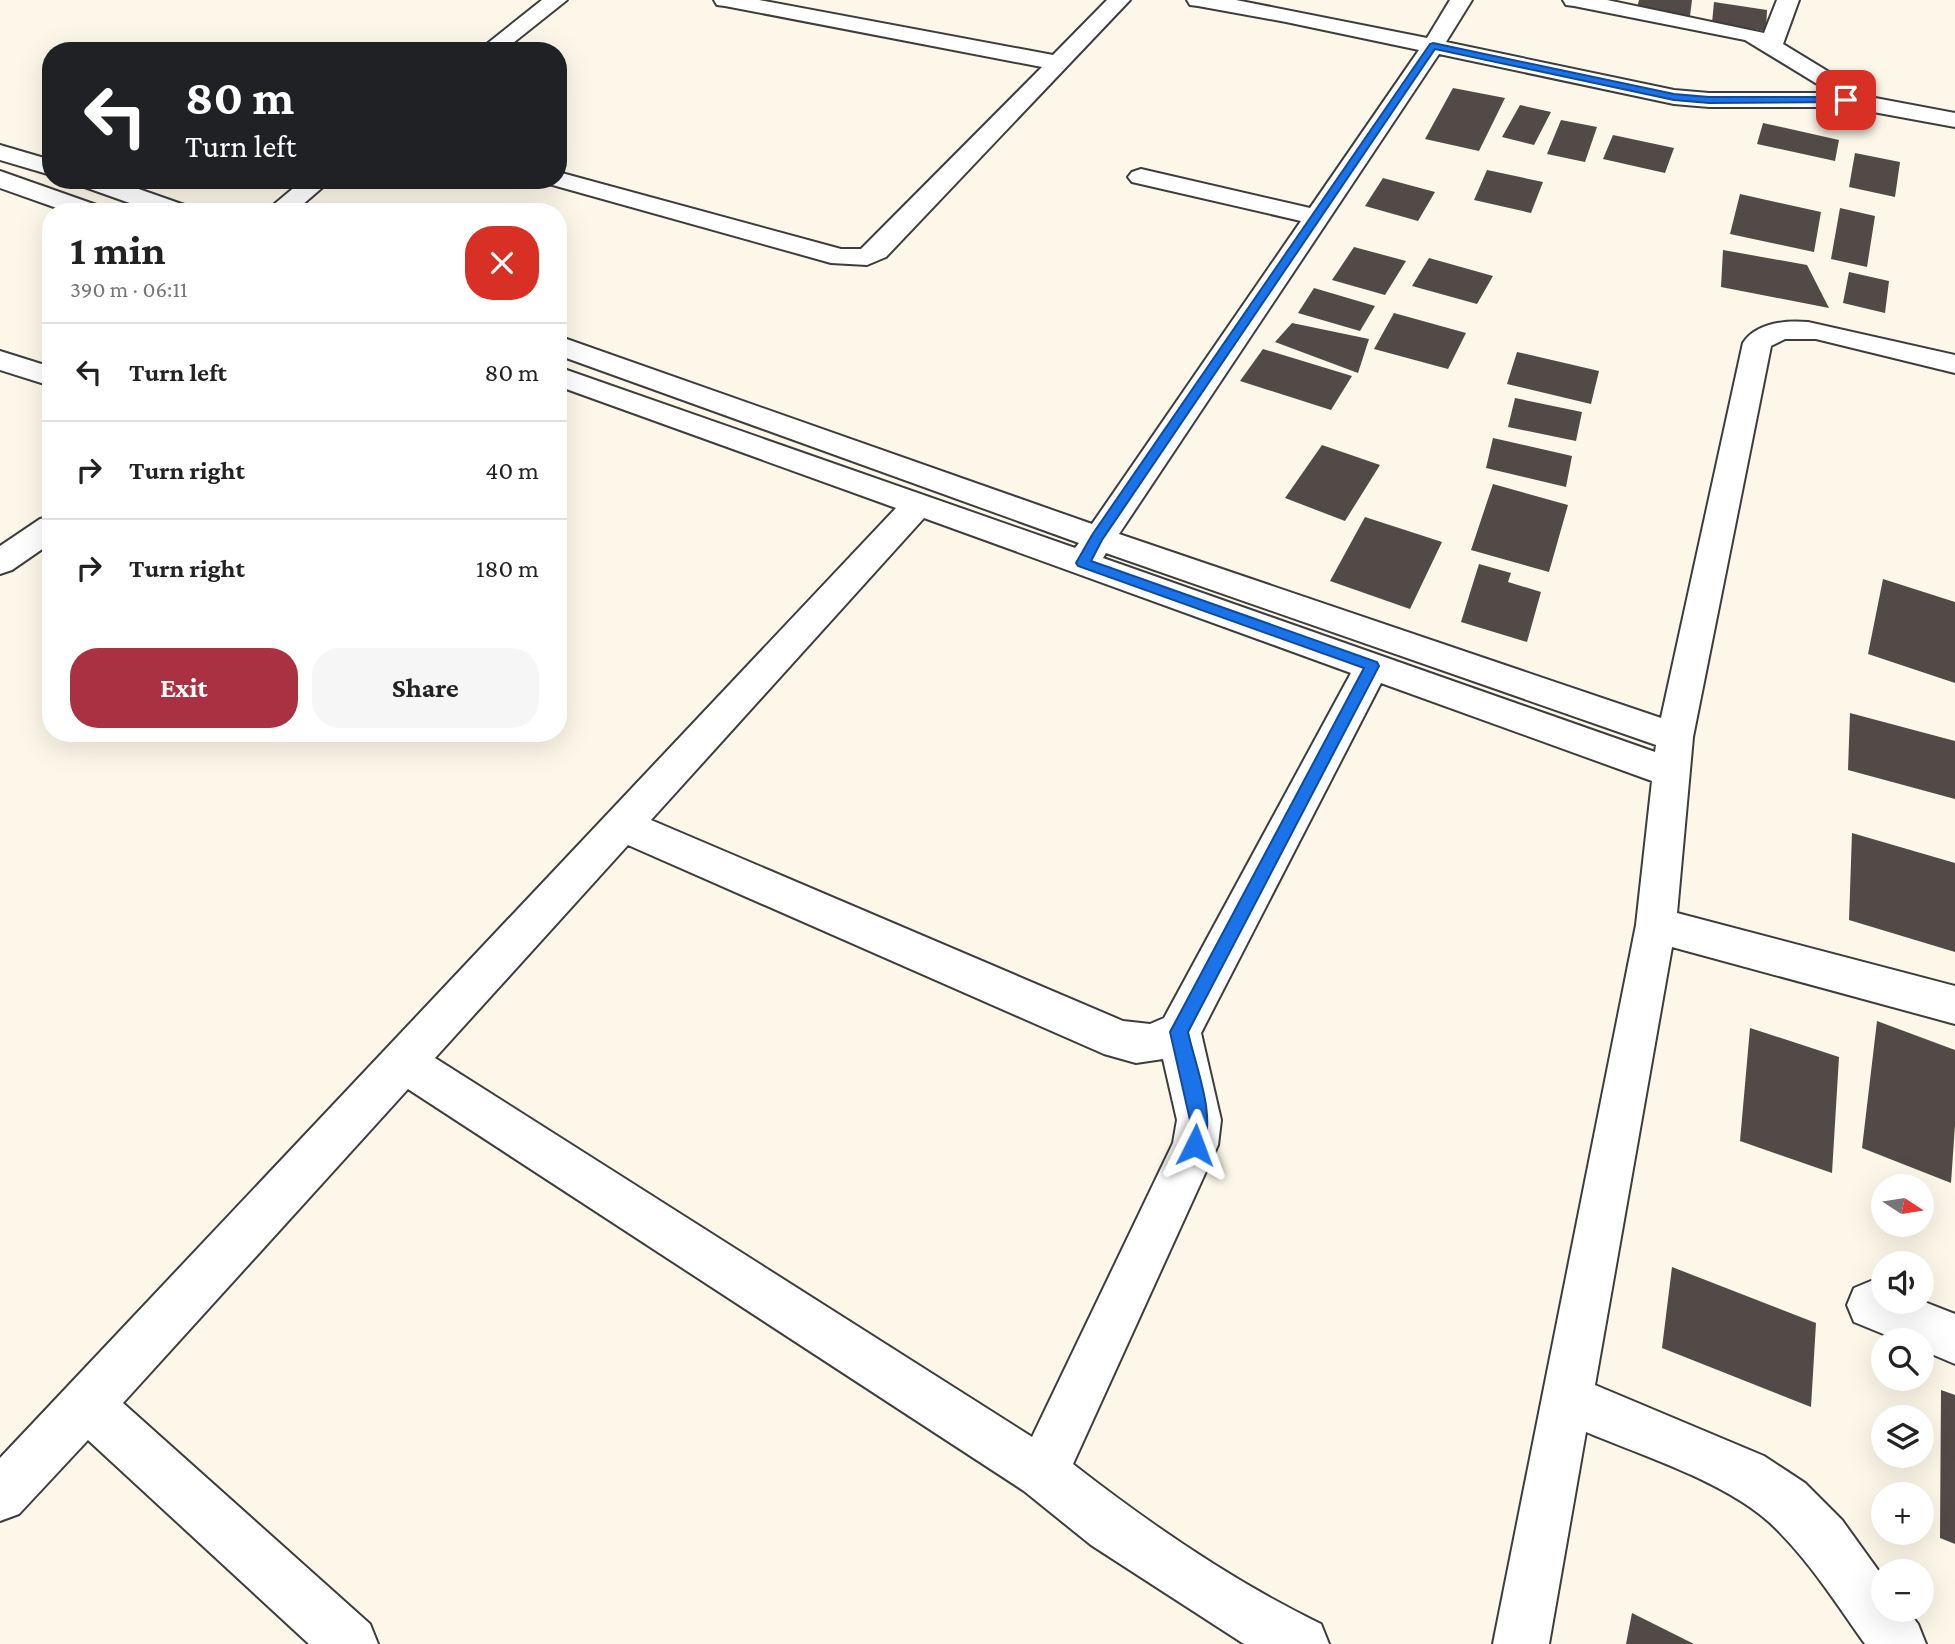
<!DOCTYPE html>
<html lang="en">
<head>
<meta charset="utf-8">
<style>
  body { margin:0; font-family:"Crimson Pro",serif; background:#f6f6f6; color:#222; height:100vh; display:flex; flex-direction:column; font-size:26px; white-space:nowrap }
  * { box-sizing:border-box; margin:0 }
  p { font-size:23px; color:#767676 }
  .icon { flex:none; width:38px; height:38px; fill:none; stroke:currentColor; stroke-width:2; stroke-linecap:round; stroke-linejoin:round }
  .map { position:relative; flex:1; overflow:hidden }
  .sheet { position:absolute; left:42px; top:203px; width:525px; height:539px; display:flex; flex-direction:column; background:#fff; border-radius:28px; box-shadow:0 7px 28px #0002 }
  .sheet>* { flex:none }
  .top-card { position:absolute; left:42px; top:42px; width:525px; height:147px; border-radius:28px; box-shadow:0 7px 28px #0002; background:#202124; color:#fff; overflow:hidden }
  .needle { width:46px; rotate:102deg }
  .fabs { position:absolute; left:1871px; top:1174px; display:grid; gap:14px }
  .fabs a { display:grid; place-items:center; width:63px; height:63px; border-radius:50%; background:#fff; box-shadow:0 7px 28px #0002; font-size:35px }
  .pin { position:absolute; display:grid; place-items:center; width:60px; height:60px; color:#fff; margin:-30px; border-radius:14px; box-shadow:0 4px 10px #0006 }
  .me { position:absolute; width:77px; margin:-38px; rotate:3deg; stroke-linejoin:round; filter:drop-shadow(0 0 5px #0008) }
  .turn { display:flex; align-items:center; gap:24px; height:147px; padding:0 28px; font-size:32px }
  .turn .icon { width:91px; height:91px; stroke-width:2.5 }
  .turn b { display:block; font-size:49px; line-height:60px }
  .round { display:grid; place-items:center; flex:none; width:74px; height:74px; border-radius:28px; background:#f6f6f6 }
  .overview { display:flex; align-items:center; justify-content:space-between; height:119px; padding:0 28px }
  h1 { font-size:42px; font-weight:700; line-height:52px }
  .cta { display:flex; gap:14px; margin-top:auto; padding:14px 28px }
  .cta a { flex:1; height:80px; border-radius:28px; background:#aa3141; color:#fff; font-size:28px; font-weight:700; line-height:80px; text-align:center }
  .cta a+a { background:#f6f6f6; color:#222 }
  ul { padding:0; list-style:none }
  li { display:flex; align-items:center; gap:21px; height:98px; padding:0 28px; border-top:2px solid #e0e0e0 }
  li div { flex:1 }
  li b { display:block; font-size:26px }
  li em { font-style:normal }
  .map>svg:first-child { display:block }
</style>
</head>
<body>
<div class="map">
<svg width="1955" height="1644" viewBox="0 0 1955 1644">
  <rect width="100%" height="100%" fill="#fdf7e9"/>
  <path fill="#514a47" d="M1639 0H1692L1690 16 1637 8Z
    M1714 2 1767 10 1766 31 1712 23Z
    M1453 88 1505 98 1479 151 1425 139Z
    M1520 105 1551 112 1534 145 1502 137Z
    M1561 120 1597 127 1585 162 1547 154Z
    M1763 123 1839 140 1835 161 1757 144Z
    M1613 135 1674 148 1665 173 1603 159Z
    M1855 153 1900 162 1895 197 1849 187Z
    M1487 170 1543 182 1531 213 1474 200Z
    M1383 178 1435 192 1418 221 1365 206Z
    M1740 194 1821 212 1814 252 1730 234Z
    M1840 208 1875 216 1867 267 1831 259Z
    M1354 247 1406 261 1385 295 1332 280Z
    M1723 250 1807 265 1829 308 1721 287Z
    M1429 258 1493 276 1477 304 1412 286Z
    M1849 272 1889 281 1885 313 1843 303Z
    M1314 288 1375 306 1360 331 1298 313Z
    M1394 313 1466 333 1448 369 1374 349Z
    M1292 323 1369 339 1358 373 1275 342Z
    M1263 349 1352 376 1331 410 1240 381Z
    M1517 352 1599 371 1591 404 1507 384Z
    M1515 398 1582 412 1576 441 1508 427Z
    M1493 438 1572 456 1566 487 1486 468Z
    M1322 445 1380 465 1345 521 1285 498Z
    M1493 484 1568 505 1549 572 1471 550Z
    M1365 517 1442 542 1410 609 1330 581Z
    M1479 564 1511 573 1508 582 1541 592 1527 642 1461 622Z
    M1883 579 1955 602V683L1868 654Z
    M1850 713 1955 741V799L1848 770Z
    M1852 833 1955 863V952L1849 920Z
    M1877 1021 1955 1050V1125L1951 1183 1862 1148Z
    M1750 1028 1839 1057 1832 1173 1740 1141Z
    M1672 1267 1816 1323 1811 1407 1662 1348Z
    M1941 1390 1955 1395V1544L1940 1538Z
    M1632 1613 1694 1644H1626Z"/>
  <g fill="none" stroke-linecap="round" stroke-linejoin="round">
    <g stroke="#3d3d3d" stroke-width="4">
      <path id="minor" d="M542 0H567L503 51H478Z
        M714 0H759L1053 55 1107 0H1130L886 257 867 265 831 263 549 184 546 180H558V172L841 249H861L1042 67 725 6 717 5Z
        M1187 0H1236L1427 38 1450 0H1472L1446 42 1674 90 1709 93H1832L1745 40 1574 6 1566 5 1563 0H1607L1764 33 1777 0H1799L1783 44 1870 97 1955 113V127L1846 107H1709L1674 104 1439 54 1119 534 1661 718 1743 343C1756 323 1785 320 1808 322L1955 355V373L1816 339H1785L1771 346 1693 737 1677 913 1955 986V1024L1672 947 1595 1385 1764 1456 1805 1483 1842 1520 1883 1577V1610H1907L1918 1624 1926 1644H1865C1835 1602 1807 1557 1769 1522 1723 1481 1643 1456 1586 1432L1549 1644H1493L1636 925 1652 781 1381 683 1201 1033 1221 1120 1218 1145 1073 1464C1147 1522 1236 1583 1321 1624L1329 1644H1244L1091 1545 1024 1491 408 1089 123 1403 370 1624 378 1644H309L88 1440 19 1514 0 1521V1458L896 508 558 386V367L1075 548 1079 543 558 355V336L1092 524 1301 221 1132 182 1128 177 1132 172 1141 169 1310 208 1419 50 1286 22 1198 6 1190 5ZM924 518 1351 673 1164 1018 1150 1024 1123 1021 651 820ZM1106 553 1656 745 1655 752 1103 558ZM628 845 1104 1054 1136 1063 1163 1059 1177 1120 1173 1143 1032 1437 435 1058Z
        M0 145 51 160V175L0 160Z
        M0 171 102 207 106 212H68L0 188Z
        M76 180H113L190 207 194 212H155L79 185Z
        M303 180H331L294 212H265Z
        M0 351 51 367V386L0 370Z
        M51 516V543L12 570 0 574V546L40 519Z
        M1871 1281 1883 1286V1302L1922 1301 1955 1314V1364L1922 1350V1340H1898L1854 1322 1847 1305 1854 1288Z"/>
    </g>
    <use href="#minor" fill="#fff" fill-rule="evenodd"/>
  </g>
  <path fill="#1a73e8" stroke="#114b97" stroke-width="2" d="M1433 43 1674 94 1709 97H1846L1851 100 1846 102 1709 103 1674 100 1435 49 1102 540 1091 561 1377 662 1379 666 1188 1032C1196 1069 1217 1116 1202 1151L1195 1154 1188 1151 1186 1145 1190 1120 1170 1032 1364 668 1078 566 1076 563 1092 535 1430 44Z"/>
</svg>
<div class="fabs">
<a><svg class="needle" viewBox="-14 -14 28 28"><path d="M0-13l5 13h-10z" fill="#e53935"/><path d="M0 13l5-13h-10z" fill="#767676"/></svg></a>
<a><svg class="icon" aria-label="sound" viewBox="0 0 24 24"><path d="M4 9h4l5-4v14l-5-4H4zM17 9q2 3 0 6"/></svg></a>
<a><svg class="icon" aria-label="search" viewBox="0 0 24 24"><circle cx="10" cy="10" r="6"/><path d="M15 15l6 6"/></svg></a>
<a><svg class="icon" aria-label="layers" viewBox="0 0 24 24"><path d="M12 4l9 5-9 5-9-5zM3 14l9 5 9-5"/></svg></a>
<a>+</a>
<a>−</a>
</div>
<div class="pin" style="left:1846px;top:100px;background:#d93025"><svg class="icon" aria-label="arrive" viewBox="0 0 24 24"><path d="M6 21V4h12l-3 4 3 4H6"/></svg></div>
<svg class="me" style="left:1195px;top:1145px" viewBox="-20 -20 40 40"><path d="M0-17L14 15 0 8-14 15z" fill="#1a73e8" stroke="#fff" stroke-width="4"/></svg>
<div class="top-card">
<div class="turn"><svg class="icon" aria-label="left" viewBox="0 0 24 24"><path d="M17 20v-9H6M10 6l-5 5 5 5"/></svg><div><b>80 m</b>Turn left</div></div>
</div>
<section class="sheet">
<div class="overview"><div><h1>1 min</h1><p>390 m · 06:11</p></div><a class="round" style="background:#d93025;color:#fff"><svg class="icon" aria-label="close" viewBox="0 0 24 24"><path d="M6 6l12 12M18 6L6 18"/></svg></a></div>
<ul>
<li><svg class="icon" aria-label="left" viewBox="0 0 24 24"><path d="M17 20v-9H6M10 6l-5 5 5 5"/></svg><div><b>Turn left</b></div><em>80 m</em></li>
<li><svg class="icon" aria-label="right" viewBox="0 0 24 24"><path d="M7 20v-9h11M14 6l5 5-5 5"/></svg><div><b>Turn right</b></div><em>40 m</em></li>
<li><svg class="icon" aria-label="right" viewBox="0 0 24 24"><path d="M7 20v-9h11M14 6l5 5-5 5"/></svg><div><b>Turn right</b></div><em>180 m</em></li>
</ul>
<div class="cta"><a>Exit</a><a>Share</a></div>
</section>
</div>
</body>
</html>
